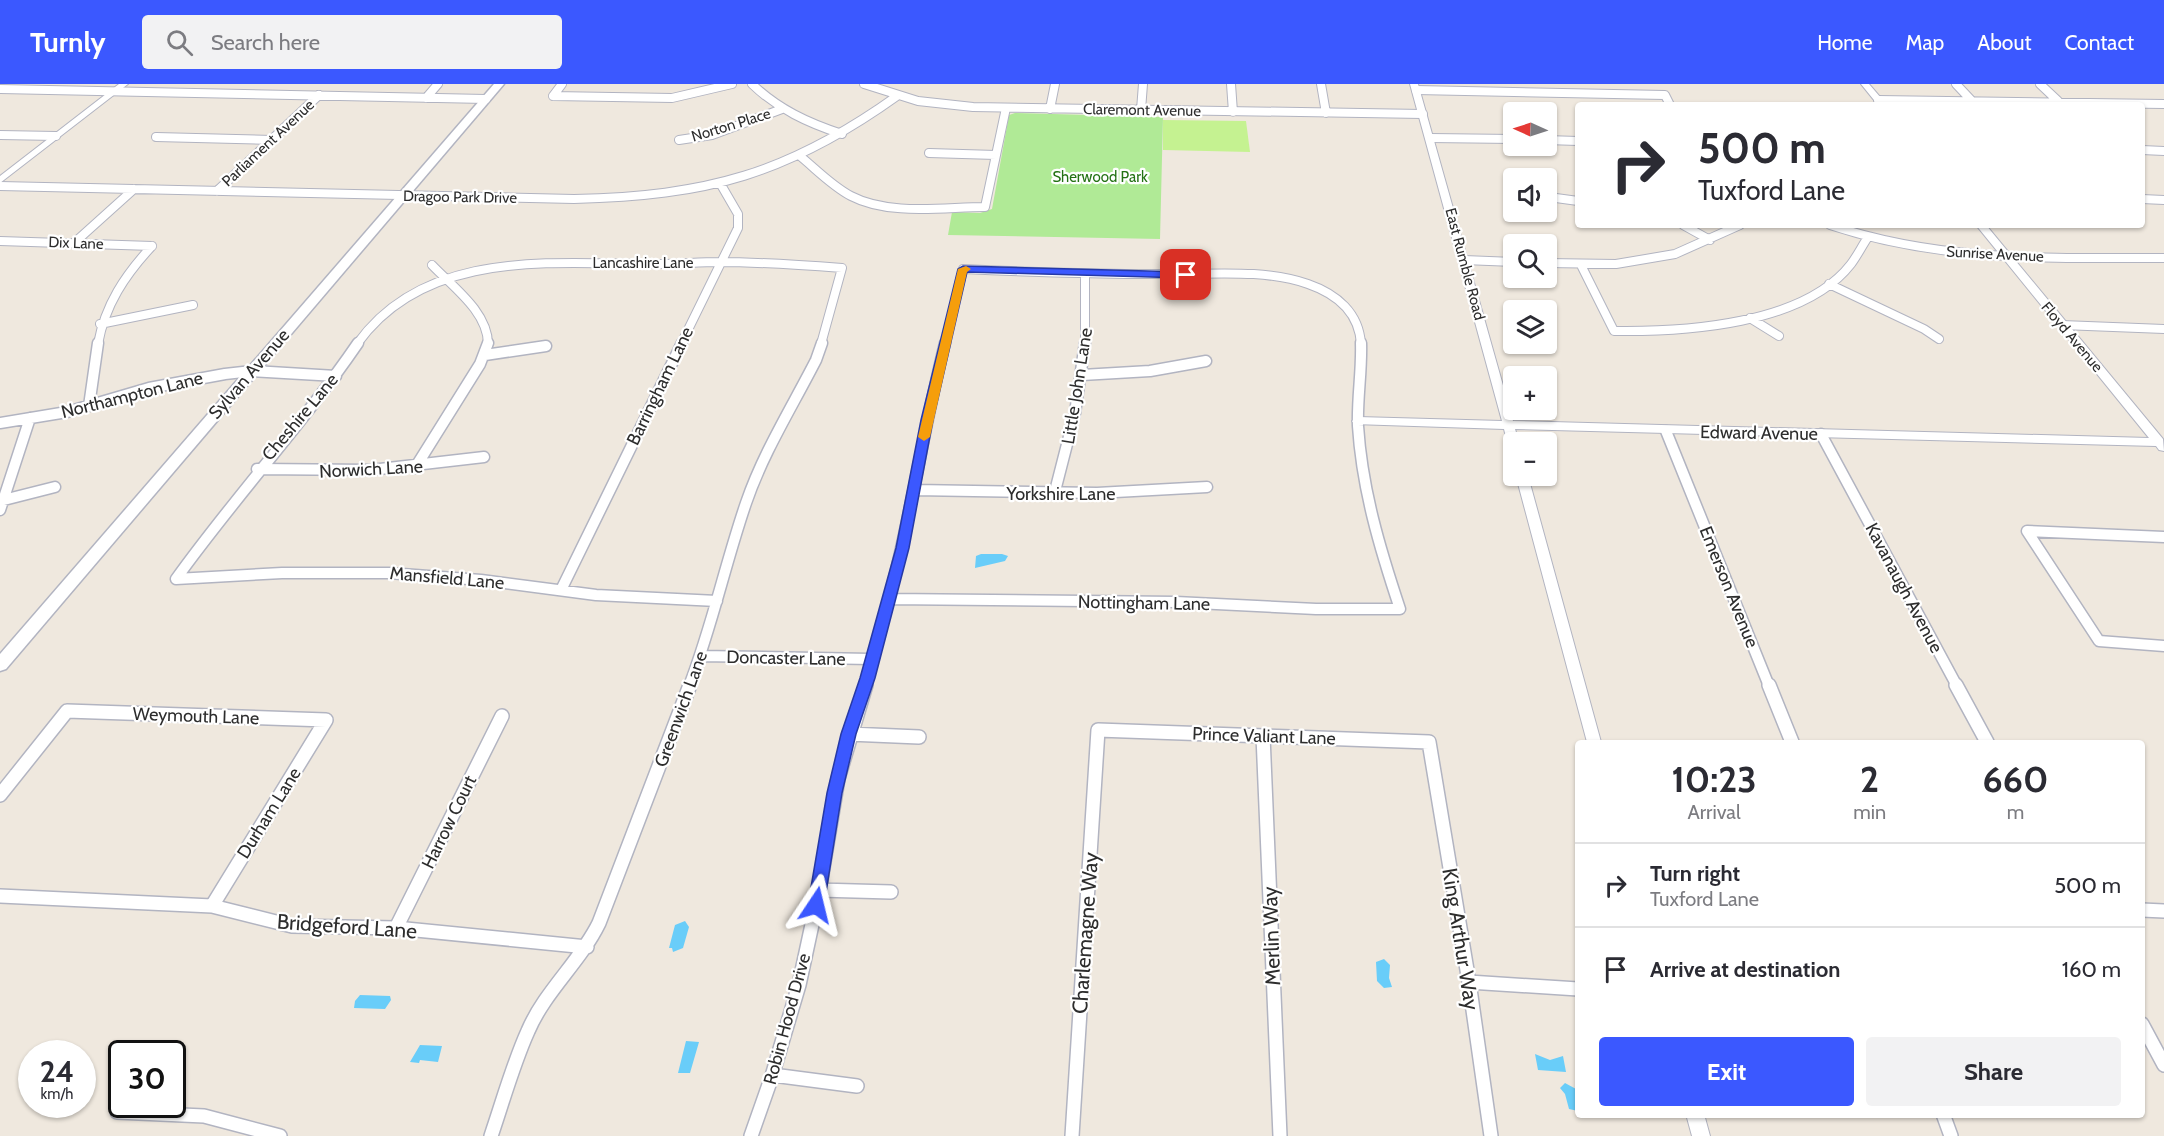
<!DOCTYPE html>
<html lang="en">
<head>
<meta charset="utf-8">
<style>
  body { margin:0; font-family:Cabin,sans-serif; background:#f2f2f3; color:#2b2b33; height:100vh; display:flex; flex-direction:column; font-size:22px; white-space:nowrap }
  * { box-sizing:border-box; margin:0 }
  p { font-size:20px; color:#7c7c81 }
  .icon { flex:none; width:33px; height:33px; fill:none; stroke:currentColor; stroke-width:2; stroke-linecap:round; stroke-linejoin:round }
  .map { position:relative; flex:1; overflow:hidden }
  .panel { position:absolute; left:1575px; top:656px; width:570px; height:378px; display:flex; flex-direction:column; background:#fff; border-radius:6px; box-shadow:0 2px 4px #0004 }
  .panel>* { flex:none }
  .hud { position:absolute; left:1575px; top:18px; width:570px; height:126px; border-radius:6px; box-shadow:0 2px 4px #0004; background:#fff; color:#2b2b33; overflow:hidden }
  .needle { width:39px; rotate:273deg }
  .buttons { position:absolute; left:1503px; top:18px; display:grid; gap:12px }
  .buttons a { display:grid; place-items:center; width:54px; height:54px; border-radius:6px; background:#fff; box-shadow:0 2px 4px #0004; font-size:30px }
  .speed { position:absolute; left:18px; top:956px; display:flex; gap:12px; font-size:30px; font-weight:700; text-align:center }
  .speed>* { display:grid; place-content:center; width:78px; height:78px; border-radius:50%; background:#fff; box-shadow:0 2px 4px #0004; line-height:1 }
  .speed small { font-size:15px; font-weight:400 }
  .speed .limit { border:3px solid #111; border-radius:9px; background:#fff; color:#111 }
  .pin { position:absolute; display:grid; place-items:center; width:51px; height:51px; color:#fff; margin:-26px; border-radius:12px; box-shadow:0 3px 9px #0006 }
  .me { position:absolute; width:66px; margin:-33px; rotate:10deg; stroke-linejoin:round; filter:drop-shadow(0 0 4px #0008) }
  .turn { display:flex; align-items:center; gap:21px; height:126px; padding:0 24px; font-size:27px }
  .turn .icon { width:78px; height:78px; stroke-width:2.5 }
  .turn b { display:block; font-size:42px; line-height:51px }
  .eta { display:flex; justify-content:space-evenly; align-items:center; height:102px; text-align:center }
  .eta b { font-size:36px; font-weight:800; line-height:42px }
  .button { display:flex; gap:12px; margin-top:auto; padding:12px 24px }
  .button a { flex:1; height:69px; border-radius:6px; background:#3b58ff; color:#fff; font-size:24px; font-weight:800; line-height:69px; text-align:center }
  .button a+a { background:#f2f2f3; color:#2b2b33 }
  ul { padding:0; list-style:none }
  li { display:flex; align-items:center; gap:18px; height:84px; padding:0 24px; border-top:2px solid #e1e1e2 }
  li div { flex:1 }
  li b { display:block; font-size:22px }
  li em { font-style:normal }
  header { display:flex; align-items:center; gap:36px; box-sizing:border-box; height:84px; padding:0 30px; background:#3b58ff; color:#fff }
  header strong { font-size:28px }
  nav { display:flex; gap:33px; margin-inline-start:auto; font-size:21px }
  .search { width:420px; height:54px; background:#f2f2f3; display:flex; align-items:center; gap:15px; box-sizing:border-box; padding:0 21px; border-radius:6px; color:#7c7c81; font-size:22px }
  .map>svg:first-child { display:block }
</style>
</head>
<body>
<header>
<strong>Turnly</strong>
<div class="search"><svg class="icon" aria-label="search" viewBox="0 0 24 24"><circle cx="10" cy="10" r="6"/><path d="M15 15l6 6"/></svg>Search here</div>
<nav><a>Home</a><a>Map</a><a>About</a><a>Contact</a></nav>
</header>
<div class="map">
<svg width="2164" height="1052" viewBox="0 0 2164 1052">
  <rect width="100%" height="100%" fill="#efe8de"/>
  <path fill="#b0ea96" d="M1015 29 1163 33 1160 155 948 151 952 128 980 129 992 125 1009 31Z"/>
  <path fill="#c5f291" d="M1163 36 1246 37 1250 68 1163 66Z"/>
  <path fill="#69cdf9" d="M981 470H1002L1008 472 1005 477 975 484 976 472Z
    M685 837 689 843 683 864 673 868 672 864H669L675 841Z
    M1384 875 1390 881 1389 894 1392 903 1384 904 1377 897 1376 878Z
    M360 911 390 912 391 916 385 925 354 924 355 917Z
    M686 957 699 958 690 989H678Z
    M420 961 442 962 438 978 420 976 419 979 410 978Z
    M1535 970 1550 976 1563 972 1566 988 1538 986Z
    M1565 999 1576 1005 1578 1027 1569 1025 1565 1010 1560 1004Z"/>
  <g fill="none" stroke-linecap="round" stroke-linejoin="round">
    <g stroke="#b2b4c1" stroke-width="10">
      <path id="minor-far2" d="M752 0C778 25 808 39 842 50
        M864 0 918 17 973 23 1423 30
        M1231 0 1233 28
        M1321 0 1326 29
        M1956 0 1971 16
        M2040 0 2058 17
        M0 5 486 15
        M1416 6 1665 11 1670 21
        M553 12 672 14 732 0
        M553 12 562 0
        M426 14 438 0
        M1878 16 2164 20
        M1050 25 1055 0
        M1141 26 1143 0
        M0 51 56 52
        M156 53 272 56
        M1430 54 1514 55
        M679 56 712 51 782 25
        M1546 56 1578 57
        M2142 66 2164 67
        M929 69 996 71
        M800 72C817 86 832 102 851 112 889 132 944 123 985 123L1006 24
        M0 102 574 115C707 112 788 90 897 12
        M217 107 319 11
        M1556 114 1578 117
        M2142 115 2164 116
        M1683 141 1710 156
        M1830 141C1941 178 2049 174 2164 174
        M0 157 152 162
        M74 159 134 105
        M1464 176 1514 178
        M1546 179 1616 180 1675 170 1740 141
        M432 181C453 203 488 228 488 260
        M1581 181 1614 247C1684 248 1804 241 1851 180 1857 172 1862 162 1868 153
        M1829 200 1924 245 1939 255
        M1750 234 1779 252
        M100 240 193 221
        M2062 241 2164 245
        M98 260C105 221 125 191 152 162
        M357 260C426 163 555 180 660 180 680 180 699 178 719 178 760 178 801 181 842 184L821 260
        M681 260 738 144V130L720 99
        M945 260 963 185C1028 188 1093 190 1159 190 1207 191 1262 184 1308 200 1337 210 1359 229 1361 260
        M1085 260V190"/>
    </g>
    <g stroke="#b2b4c1" stroke-width="13">
      <path id="minor-far1" d="M485 271 546 262
        M1082 291 1150 287 1206 277
        M89 322 98 259
        M0 339 67 328 149 304 225 290 252 287 336 292
        M1666 347 1769 602
        M1821 350 1957 602
        M415 384 480 280 488 259
        M257 385 371 386 484 373
        M915 406 1097 409 1207 403
        M1054 411 1075 329 1085 259
        M0 417 55 403
        M0 426 30 334
        M2164 453 2027 447 2099 557 2164 562
        M176 495C234 414 302 341 358 259
        M176 495 282 489H389L481 496 596 511 717 517
        M561 506 682 259
        M889 515 1176 518 1316 525H1400C1380 465 1362 405 1358 342 1357 314 1362 287 1361 259
        M889 515C911 430 924 344 945 259
        M701 572 871 575
        M689 602C712 543 725 480 746 419 763 369 792 323 816 276L822 259
        M865 602 889 515"/>
    </g>
    <g stroke="#b2b4c1" stroke-width="16">
      <path id="minor" d="M1769 601 1792 658
        M1956 601 1987 658
        M849 650 919 653
        M1263 652 1280 1052
        M0 711 67 627 326 636 212 822
        M819 806 891 808
        M0 812 212 822 292 842 396 844 587 863
        M2142 826 2164 827
        M396 844 502 632
        M1469 898 1578 905
        M2142 940 2164 981
        M773 991 857 1002
        M117 1028 204 1032 280 1052
        M1943 1030 1951 1052
        M491 1052C503 1017 513 980 528 947 545 907 580 878 599 839L690 601
        M751 1052 772 992 799 901 819 808 838 695 866 601
        M1072 1052 1098 646 1429 658 1469 898 1491 1052"/>
    </g>
    <g stroke="#b2b4c1" stroke-width="2">
      <path id="tertiary" d="M119 0H128L0 99V92Z
        M1410 0H1418L1513 337 2149 354 1976 141H1986L2163 355 2164 367 2159 366 2156 362 1515 345 1519 358H1514V365L1508 361 1504 345 1354 340 1352 337 1358 333 1502 337Z
        M1861 0H1869L1887 21H1878Z
        M1516 392H1528L1601 658H1587Z
        M1686 1030H1704L1710 1052H1692Z"/>
    </g>
    <g stroke="#b2b4c1" stroke-width="3">
      <path id="secondary" d="M494 0H504L6 585 0 587V570Z"/>
    </g>
    <use href="#minor-far2" stroke="#fff" stroke-width="8"/>
    <use href="#minor-far1" stroke="#fff" stroke-width="10"/>
    <use href="#minor" stroke="#fff" stroke-width="13"/>
    <use href="#tertiary" fill="#fff" fill-rule="evenodd"/>
    <use href="#secondary" fill="#fff" fill-rule="evenodd"/>
  </g>
  <path fill="#3b58ff" stroke="#2639a6" stroke-width="1.5" d="M963 182 1186 188 1192 191 1186 194 967 188 933 336 909 464 875 594 856 650 842 709 824 821 822 827 816 829 810 827 808 821 827 709 841 650 860 594 896 464 921 336 958 185Z"/>
  <path fill="#f59e0b" d="M966 182 971 185 967 188 930 353 924 357 918 353 958 185Z"/>
  <g text-anchor="middle" dominant-baseline="central" stroke-width="4.5" stroke-linejoin="round" paint-order="stroke">
    <g font-size="15" fill="#2d2d2d" stroke="#fff">
      <text transform="translate(1142 26) rotate(1)">Claremont Avenue</text>
      <text transform="translate(731 41) rotate(-17)">Norton Place</text>
      <text transform="translate(268 59) rotate(-43)">Parliament Avenue</text>
      <text transform="translate(460 113) rotate(1)">Dragoo Park Drive</text>
      <text transform="translate(76 159) rotate(2)">Dix Lane</text>
      <text transform="translate(1995 170) rotate(3)">Sunrise Avenue</text>
      <text x="643" y="179">Lancashire Lane</text>
      <text transform="translate(1465 180) rotate(75)">East Rumble Road</text>
      <text transform="translate(2072 253) rotate(50)">Floyd Avenue</text>
    </g>
    <g font-size="15" fill="#247214" stroke="#fff">
      <text x="1100" y="93">Sherwood Park</text>
    </g>
    <g font-size="18" fill="#2d2d2d" stroke="#fff">
      <text transform="translate(249 290) rotate(-49)">Sylvan Avenue</text>
      <text transform="translate(660 302) rotate(-64)">Barringham Lane</text>
      <text transform="translate(1077 302) rotate(-81)">Little John Lane</text>
      <text transform="translate(132 311) rotate(-14)">Northampton Lane</text>
      <text transform="translate(300 333) rotate(-50)">Cheshire Lane</text>
      <text transform="translate(1759 349) rotate(1)">Edward Avenue</text>
      <text transform="translate(371 385) rotate(-3)">Norwich Lane</text>
      <text x="1061" y="410">Yorkshire Lane</text>
      <text transform="translate(447 494) rotate(5)">Mansfield Lane</text>
      <text transform="translate(1729 503) rotate(68)">Emerson Avenue</text>
      <text transform="translate(1904 504) rotate(62)">Kavanaugh Avenue</text>
      <text transform="translate(1144 519) rotate(1)">Nottingham Lane</text>
      <text transform="translate(786 574) rotate(1)">Doncaster Lane</text>
      <text transform="translate(681 625) rotate(-70)">Greenwich Lane</text>
      <text transform="translate(196 632) rotate(2)">Weymouth Lane</text>
      <text transform="translate(1264 652) rotate(2)">Prince Valiant Lane</text>
      <text transform="translate(269 729) rotate(-58)">Durham Lane</text>
      <text transform="translate(449 738) rotate(-64)">Harrow Court</text>
      <text transform="translate(787 935) rotate(-75)">Robin Hood Drive</text>
    </g>
    <g font-size="21" fill="#2d2d2d" stroke="#fff">
      <text transform="translate(347 842) rotate(4)">Bridgeford Lane</text>
      <text transform="translate(1085 849) rotate(-86)">Charlemagne Way</text>
      <text transform="translate(1271 852) rotate(-92)">Merlin Way</text>
      <text transform="translate(1461 855) rotate(81)">King Arthur Way</text>
    </g>
  </g>
</svg>
<div class="buttons">
<a><svg class="needle" viewBox="-14 -14 28 28"><path d="M0-13l5 13h-10z" fill="#e53935"/><path d="M0 13l5-13h-10z" fill="#7c7c81"/></svg></a>
<a><svg class="icon" aria-label="sound" viewBox="0 0 24 24"><path d="M4 9h4l5-4v14l-5-4H4zM17 9q2 3 0 6"/></svg></a>
<a><svg class="icon" aria-label="search" viewBox="0 0 24 24"><circle cx="10" cy="10" r="6"/><path d="M15 15l6 6"/></svg></a>
<a><svg class="icon" aria-label="layers" viewBox="0 0 24 24"><path d="M12 4l9 5-9 5-9-5zM3 14l9 5 9-5"/></svg></a>
<a>+</a>
<a>−</a>
</div>
<div class="speed"><div>24<small>km/h</small></div><div class="limit">30</div></div>
<div class="pin" style="left:1186px;top:191px;background:#d93025"><svg class="icon" aria-label="arrive" viewBox="0 0 24 24"><path d="M6 21V4h12l-3 4 3 4H6"/></svg></div>
<svg class="me" style="left:816px;top:821px" viewBox="-20 -20 40 40"><path d="M0-17L14 15 0 8-14 15z" fill="#3b58ff" stroke="#fff" stroke-width="4"/></svg>
<div class="hud">
<div class="turn"><svg class="icon" aria-label="right" viewBox="0 0 24 24"><path d="M7 20v-9h11M14 6l5 5-5 5"/></svg><div><b>500 m</b>Tuxford Lane</div></div>
</div>
<section class="panel">
<div class="eta">
<div><b>10:23</b><p>Arrival</p></div>
<div><b>2</b><p>min</p></div>
<div><b>660</b><p>m</p></div>
</div>
<ul>
<li><svg class="icon" aria-label="right" viewBox="0 0 24 24"><path d="M7 20v-9h11M14 6l5 5-5 5"/></svg><div><b>Turn right</b><p>Tuxford Lane</p></div><em>500 m</em></li>
<li><svg class="icon" aria-label="arrive" viewBox="0 0 24 24"><path d="M6 21V4h12l-3 4 3 4H6"/></svg><div><b>Arrive at destination</b></div><em>160 m</em></li>
</ul>
<div class="button"><a>Exit</a><a>Share</a></div>
</section>
</div>
</body>
</html>
